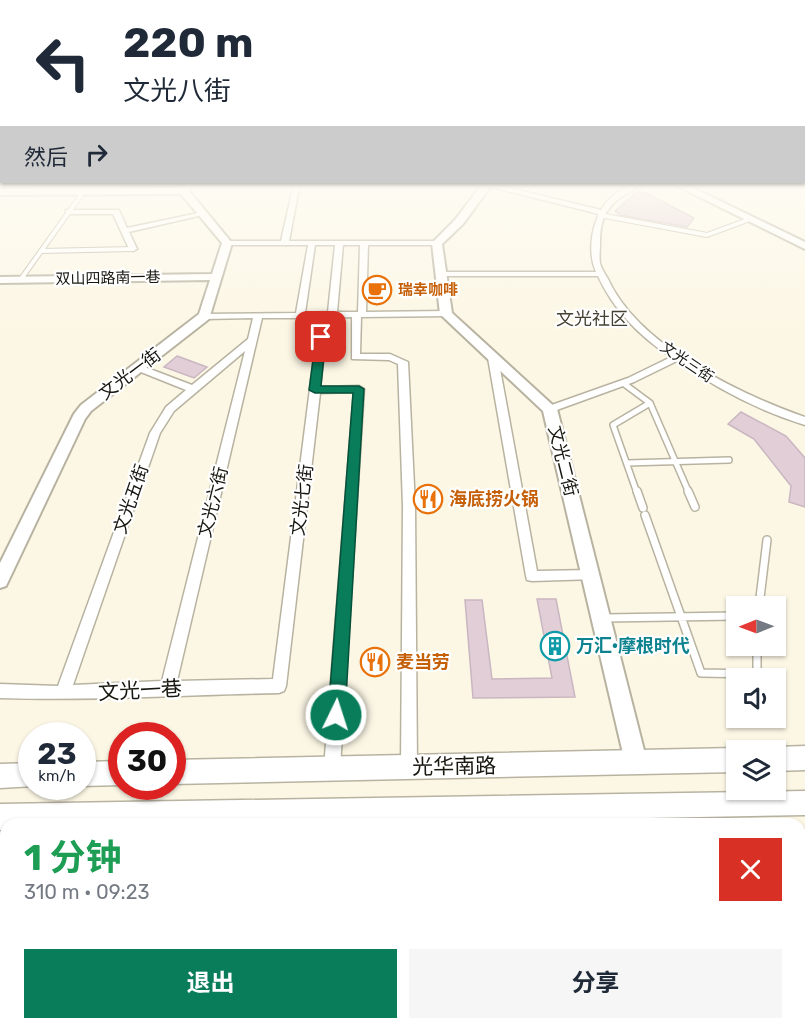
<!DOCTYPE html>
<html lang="zh">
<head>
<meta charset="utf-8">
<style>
  body { margin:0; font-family:Rubik,"Noto Sans SC",sans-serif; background:#f6f6f7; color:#1f2937; height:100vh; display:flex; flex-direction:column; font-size:22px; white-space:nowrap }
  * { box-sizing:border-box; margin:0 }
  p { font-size:20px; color:#747a83 }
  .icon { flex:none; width:33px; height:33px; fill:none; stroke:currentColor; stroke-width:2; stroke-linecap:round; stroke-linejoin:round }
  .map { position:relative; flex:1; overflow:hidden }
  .drawer { position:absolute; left:0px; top:818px; width:806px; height:212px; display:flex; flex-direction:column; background:#fff; border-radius:18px 18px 0 0; box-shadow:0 2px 4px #0004 }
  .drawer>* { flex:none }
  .hud { position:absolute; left:0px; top:0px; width:806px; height:183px; box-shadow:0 2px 4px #0004; background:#fff; color:#1f2937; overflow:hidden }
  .needle { width:39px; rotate:269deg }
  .tools { position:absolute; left:726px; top:596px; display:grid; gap:12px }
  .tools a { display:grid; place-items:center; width:60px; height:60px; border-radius:0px; background:#fff; box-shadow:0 2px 4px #0004; font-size:30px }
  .speed { position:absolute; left:18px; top:722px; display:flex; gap:12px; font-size:30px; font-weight:700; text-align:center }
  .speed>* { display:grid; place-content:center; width:78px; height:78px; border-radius:50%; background:#fff; box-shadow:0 2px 4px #0004; line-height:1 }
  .speed small { font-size:15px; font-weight:400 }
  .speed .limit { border:9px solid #d22; background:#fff; color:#111 }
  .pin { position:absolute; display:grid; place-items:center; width:51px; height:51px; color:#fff; margin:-26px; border-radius:12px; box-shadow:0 3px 9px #0006 }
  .me { position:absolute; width:66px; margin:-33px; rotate:4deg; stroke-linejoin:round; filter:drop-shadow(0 0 4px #0008) }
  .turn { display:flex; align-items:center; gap:21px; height:126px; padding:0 24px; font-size:27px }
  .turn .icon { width:78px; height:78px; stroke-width:2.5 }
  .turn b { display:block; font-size:42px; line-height:51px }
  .then { display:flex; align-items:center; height:57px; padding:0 24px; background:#0003; gap:12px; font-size:22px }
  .round { display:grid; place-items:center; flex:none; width:63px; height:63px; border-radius:0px; background:#f6f6f7 }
  .summary { display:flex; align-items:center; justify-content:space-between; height:102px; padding:0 24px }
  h1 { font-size:36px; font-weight:700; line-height:45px; color:#1e9e55 }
  .cta { display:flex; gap:12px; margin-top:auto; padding:12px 24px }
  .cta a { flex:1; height:69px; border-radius:0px; background:#097d5a; color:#fff; font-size:24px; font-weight:700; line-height:69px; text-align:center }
  .cta a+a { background:#f6f6f7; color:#1f2937 }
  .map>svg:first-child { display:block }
</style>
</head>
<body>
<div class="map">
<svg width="805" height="1028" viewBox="0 0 805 1028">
  <rect width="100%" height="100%" fill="#fcf7e5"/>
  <path fill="#cddba8" d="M125 1023H701L702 1028H124Z"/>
  <path fill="#e1ced7" stroke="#c9b6c0" stroke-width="1.5" d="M638 191 648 194 694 218 687 227 620 215 615 211Z
    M177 356 207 367 194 378 164 367Z
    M741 412 786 436 805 458V507L789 502 791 486 754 439 728 424Z
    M537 599H556L575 697 473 698 465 600H482L492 679 552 678Z"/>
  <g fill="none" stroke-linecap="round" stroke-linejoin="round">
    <g stroke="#b8b3a1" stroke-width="6">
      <path id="lane-far2" d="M600 215 707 235 750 219
        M41 251 133 249
        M21 279 84 191"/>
    </g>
    <g stroke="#b8b3a1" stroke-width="8">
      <path id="lane-far1" d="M623 383 650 403 613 425 637 493
        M650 403 689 493
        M627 463 729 460"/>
    </g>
    <g stroke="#b8b3a1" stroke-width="10">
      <path id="lane" d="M637 491 643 508
        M688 491 695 507
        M645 515 701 673 757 674V645
        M759 606 767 540
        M605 618 736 616"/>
    </g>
    <g stroke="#b8b3a1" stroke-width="3">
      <path id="street" d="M294 183H300L289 241H437L441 243 437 245H368L366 312 446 311 449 312V316L361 317 360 354H390L408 362 415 506 417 767 415 773 409 775 403 773 401 767 403 506 398 364 389 360 352 359V317L328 318 320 387 359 386 364 389 340 768 338 774 332 776 326 774 324 768 354 392 320 393 286 686 284 691 279 693C186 695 93 701 0 698V684L58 686 150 433 166 407 186 390 136 370V366H142L192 385 248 339 253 318 205 319 201 316 202 314 296 313 308 245H227L223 243 227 241H281ZM315 245H335L328 312 305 313ZM343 245H360L358 312H337ZM262 318H319L273 679 177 681ZM245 351 162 681 73 685 160 433 174 411Z
        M489 183 601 210C610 195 627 183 644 183 632 192 617 196 608 210 601 220 600 232 600 244 600 250 599 257 600 263 601 268 605 274 608 279 638 345 739 394 805 417V425C759 411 716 388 677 361L634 382 554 411H546L545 409 546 407 628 378 671 357C640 337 613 309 598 276H438L437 274 441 272H596C588 254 591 231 599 214L487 186 486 185Z
        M66 210H119L127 228 203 212 207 214 129 232 137 249 133 251 129 249 113 214H66Z
        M493 355 498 358 537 571 591 570 596 571 597 575 596 579 532 581 527 580 526 576 488 358Z"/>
    </g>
    <g stroke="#b8b3a1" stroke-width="4">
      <path id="secondary" d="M183 183H193L189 191 232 243 209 319 91 411 85 419 6 586 0 588V563L74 414 81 405 199 314 210 280 0 283V277L212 274 222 243 181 194 0 195V189L181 188Z
        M483 183H493L463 224 442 244 452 313 557 409 647 762 644 770 636 773 628 770 625 762 543 411 440 314 432 243 455 220Z
        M671 183H683L805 242V249Z
        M6 845V885L0 887V847Z"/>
    </g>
    <g stroke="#b8b3a1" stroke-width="3">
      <path id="primary" d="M805 746V770L776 771V750H769L776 747Z
        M736 748 741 750H736V772L172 784V760Z
        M122 761V785L82 786V762Z
        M32 763V786H35L0 788V764Z
        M805 791V815L348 824H6V830H0V804Z"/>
    </g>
    <use href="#lane-far2" stroke="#fff" stroke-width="4"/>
    <use href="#lane-far1" stroke="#fff" stroke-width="5"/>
    <use href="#lane" stroke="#fff" stroke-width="7"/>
    <use href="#street" fill="#fff" fill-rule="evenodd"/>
    <use href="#secondary" fill="#fff" fill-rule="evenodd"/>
    <use href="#primary" fill="#fff" fill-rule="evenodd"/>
  </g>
  <linearGradient id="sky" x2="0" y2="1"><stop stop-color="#6eb4d3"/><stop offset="0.56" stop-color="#fefbf3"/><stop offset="1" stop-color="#fefbf3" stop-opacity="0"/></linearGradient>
  <rect width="805" height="327" fill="url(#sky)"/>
  <path fill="#097d5a" stroke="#06513a" stroke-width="1.5" d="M321 333 326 337 321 386H359L364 389 345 715 342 721 336 723 330 721 328 715 353 393H315L309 390 316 337Z"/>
  <defs>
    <g id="cafe-ring" transform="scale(1.5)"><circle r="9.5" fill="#fff" stroke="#e8710a" stroke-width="1.5"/><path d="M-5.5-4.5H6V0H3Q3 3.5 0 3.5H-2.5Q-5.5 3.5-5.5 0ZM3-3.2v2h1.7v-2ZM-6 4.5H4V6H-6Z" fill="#e8710a"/></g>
    <g id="restaurant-ring" transform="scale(1.5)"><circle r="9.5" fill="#fff" stroke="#e8710a" stroke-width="1.5"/><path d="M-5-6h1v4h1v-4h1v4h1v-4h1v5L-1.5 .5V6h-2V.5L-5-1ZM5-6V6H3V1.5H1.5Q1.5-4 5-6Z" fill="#e8710a"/></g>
    <g id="building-ring" transform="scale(1.5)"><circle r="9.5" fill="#fff" stroke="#0f9aa8" stroke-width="1.5"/><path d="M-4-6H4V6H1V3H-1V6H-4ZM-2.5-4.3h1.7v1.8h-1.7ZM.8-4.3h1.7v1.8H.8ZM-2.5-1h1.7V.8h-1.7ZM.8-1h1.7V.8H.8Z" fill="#0f9aa8"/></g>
  </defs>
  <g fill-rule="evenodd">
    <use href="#cafe-ring" x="377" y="290"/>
    <use href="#restaurant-ring" x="428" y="499"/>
    <use href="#building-ring" x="555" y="646"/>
    <use href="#restaurant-ring" x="375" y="662"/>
  </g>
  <g text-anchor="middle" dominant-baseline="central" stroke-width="4.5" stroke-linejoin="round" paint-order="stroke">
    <g font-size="15" fill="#17160f" stroke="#fff">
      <text transform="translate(108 278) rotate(-1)">双山四路南一巷</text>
      <text transform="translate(687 362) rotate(34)">文光三街</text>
    </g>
    <g font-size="15" font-weight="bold" fill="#c56008" stroke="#fff" text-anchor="start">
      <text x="398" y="290">瑞幸咖啡</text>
    </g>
    <g font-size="18" fill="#464233" stroke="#fff">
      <text x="592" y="319">文光社区</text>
    </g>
    <g font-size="18" fill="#17160f" stroke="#fff">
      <text transform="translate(130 374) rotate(-37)">文光一街</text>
      <text transform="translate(563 461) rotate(76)">文光二街</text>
      <text transform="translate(131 499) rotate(-71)">文光五街</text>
      <text transform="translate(302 500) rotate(-83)">文光七街</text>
      <text transform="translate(213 502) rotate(-76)">文光六街</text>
    </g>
    <g font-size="18" font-weight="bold" fill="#c56008" stroke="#fff" text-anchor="start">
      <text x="449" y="499">海底捞火锅</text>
      <text x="396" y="662">麦当劳</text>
    </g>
    <g font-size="18" font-weight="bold" fill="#0d838f" stroke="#fff" text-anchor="start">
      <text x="576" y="646">万汇·摩根时代</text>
    </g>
    <g font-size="21" fill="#17160f" stroke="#fff">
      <text transform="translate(140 690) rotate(-3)">文光一巷</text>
      <text transform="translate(454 766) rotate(-1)">光华南路</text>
    </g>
  </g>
</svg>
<div class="tools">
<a><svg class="needle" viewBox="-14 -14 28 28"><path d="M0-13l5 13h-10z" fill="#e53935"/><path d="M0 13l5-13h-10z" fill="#747a83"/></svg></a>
<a><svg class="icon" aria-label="sound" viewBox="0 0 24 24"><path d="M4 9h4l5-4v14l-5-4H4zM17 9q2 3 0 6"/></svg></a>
<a><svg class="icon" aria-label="layers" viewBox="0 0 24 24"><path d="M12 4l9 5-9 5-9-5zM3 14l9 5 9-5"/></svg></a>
</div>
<div class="speed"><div>23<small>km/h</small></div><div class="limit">30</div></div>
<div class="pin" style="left:321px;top:337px;background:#d93025"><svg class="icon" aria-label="arrive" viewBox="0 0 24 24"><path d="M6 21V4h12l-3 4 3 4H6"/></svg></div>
<svg class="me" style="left:336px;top:715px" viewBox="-20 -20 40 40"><circle r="17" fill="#097d5a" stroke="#fff" stroke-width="3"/><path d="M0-11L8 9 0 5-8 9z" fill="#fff"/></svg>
<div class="hud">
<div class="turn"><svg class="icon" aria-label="left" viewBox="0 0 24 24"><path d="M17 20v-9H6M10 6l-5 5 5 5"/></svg><div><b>220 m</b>文光八街</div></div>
<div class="then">然后<svg class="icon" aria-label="right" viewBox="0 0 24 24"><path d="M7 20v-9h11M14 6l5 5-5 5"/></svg></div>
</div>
<section class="drawer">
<div class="summary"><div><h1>1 分钟</h1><p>310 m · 09:23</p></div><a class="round" style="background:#d93025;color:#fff"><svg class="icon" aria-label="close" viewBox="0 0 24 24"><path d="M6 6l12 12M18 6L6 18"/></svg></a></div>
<div class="cta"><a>退出</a><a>分享</a></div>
</section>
</div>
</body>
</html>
